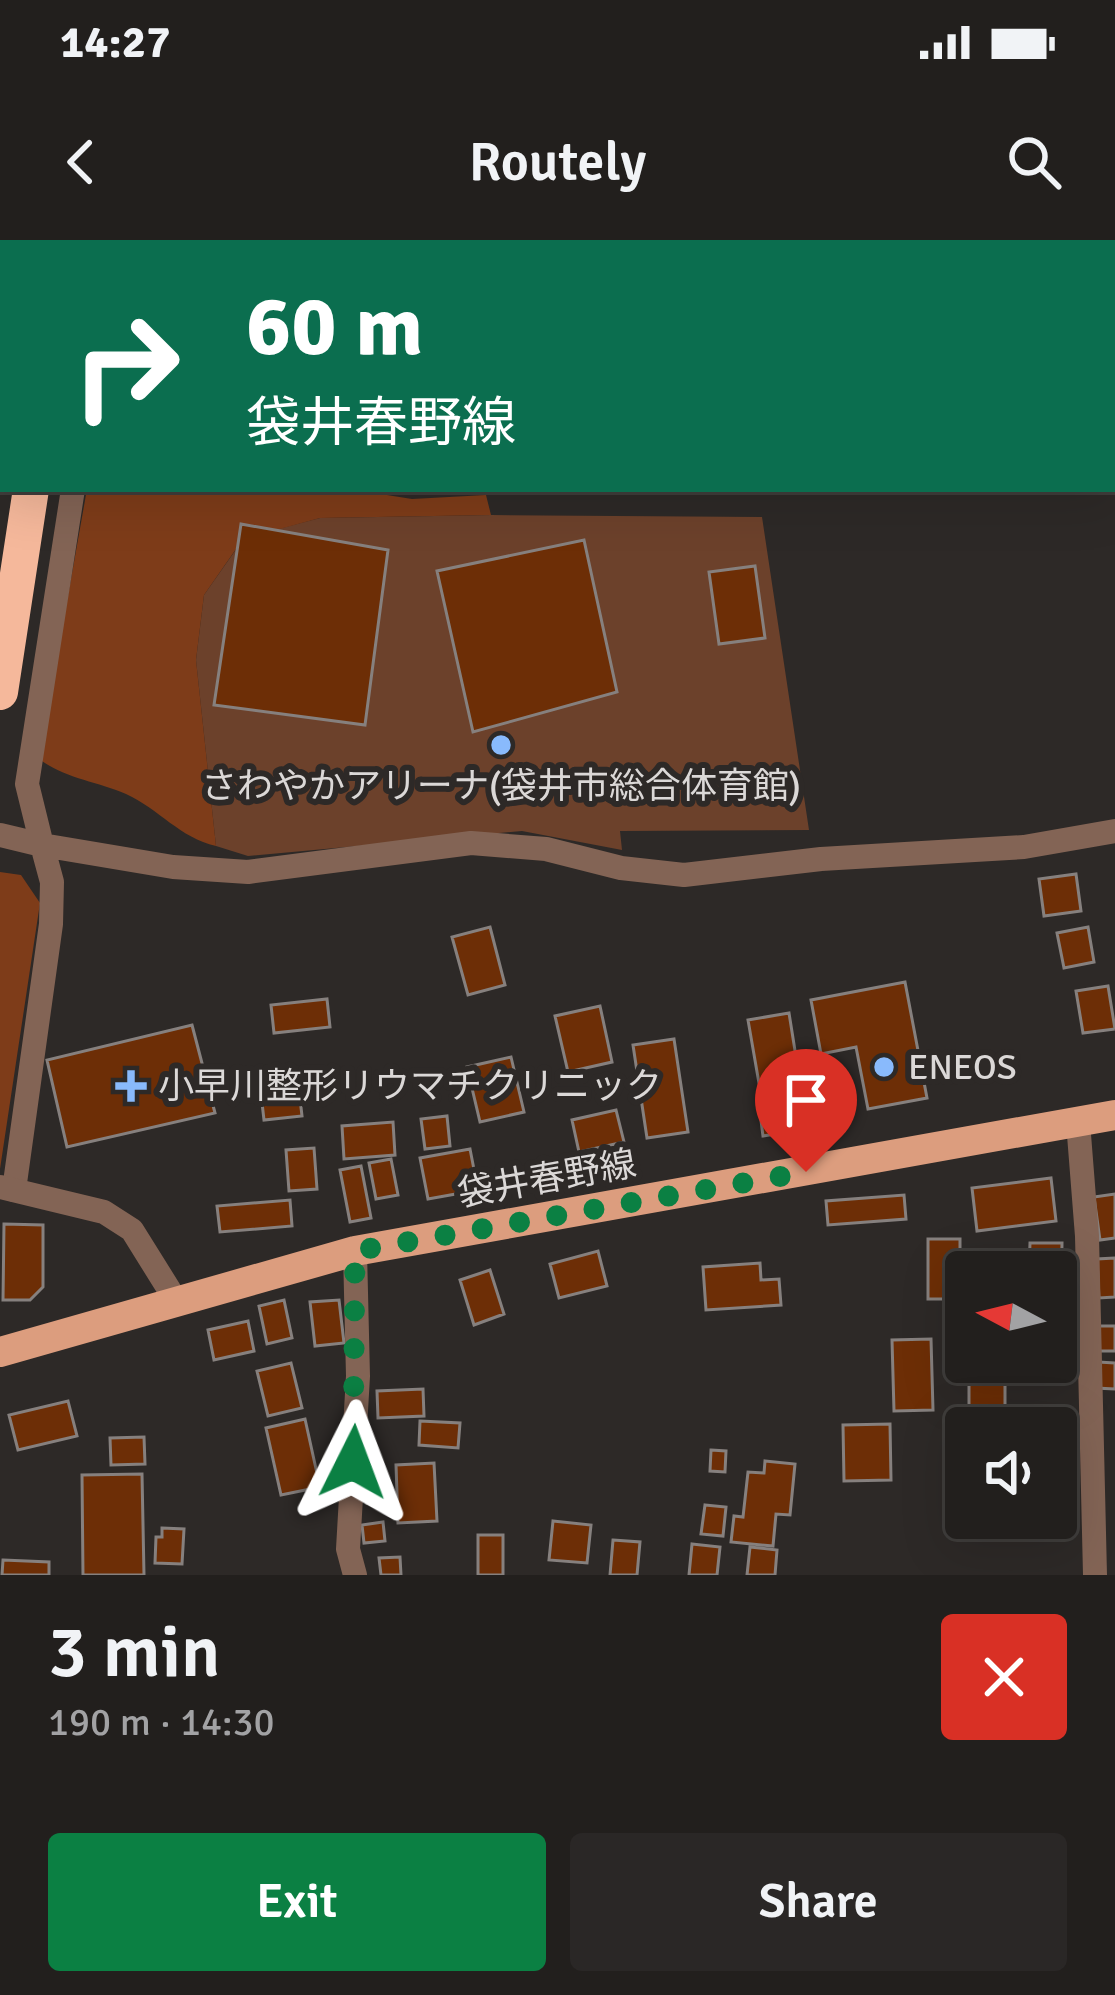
<!DOCTYPE html>
<html lang="en">
<head>
<meta charset="utf-8">
<style>
  body { margin:0; font-family:Signika,"Noto Sans JP",sans-serif; background:#2a2726; color:#f1f3f6; height:100vh; display:flex; flex-direction:column; font-size:45px; white-space:nowrap }
  * { box-sizing:border-box; margin:0 }
  p { font-size:39px; color:#a2a2a4 }
  .icon { flex:none; width:66px; height:66px; fill:none; stroke:currentColor; stroke-width:2; stroke-linecap:round; stroke-linejoin:round }
  .map { position:relative; height:1335px; overflow:hidden }
  .details { display:flex; flex-direction:column; background:#221f1d; flex:1 }
  .details>* { flex:none }
  .top-card { position:absolute; left:0px; top:0px; width:1116px; height:252px; box-shadow:0 12px 48px #0002,0 0 0 3px #3f3d3b; background:#0b6e4f; color:#fff; overflow:hidden }
  .needle { width:78px; rotate:277deg }
  .fabs { position:absolute; left:945px; top:1011px; display:grid; gap:24px }
  .fabs a { display:grid; place-items:center; width:132px; height:132px; border-radius:12px; background:#221f1d; box-shadow:0 12px 48px #0002,0 0 0 3px #3f3d3b; font-size:60px }
  .pin { position:absolute; display:grid; place-items:center; width:102px; height:102px; color:#fff; margin:-123px -51px; border-radius:50% 50% 50% 0; rotate:-45deg; box-shadow:0 0 12px #0007 }
  .pin .icon { rotate:45deg }
  .me { position:absolute; width:132px; margin:-66px; rotate:3deg; stroke-linejoin:round; filter:drop-shadow(0 0 9px #0008) }
  .turn { display:flex; align-items:center; gap:42px; height:252px; padding:0 48px; font-size:54px }
  .turn .icon { width:156px; height:156px; stroke-width:2.5 }
  .turn b { display:block; font-size:84px; line-height:102px }
  .round { display:grid; place-items:center; flex:none; width:126px; height:126px; border-radius:12px; background:#2a2726 }
  .headline { display:flex; align-items:center; justify-content:space-between; height:204px; padding:0 48px }
  h1 { font-size:72px; font-weight:600; line-height:90px }
  .primary-button { display:flex; gap:24px; margin-top:auto; padding:24px 48px }
  .primary-button a { flex:1; height:138px; border-radius:12px; background:#0b8043; color:#fff; font-size:48px; font-weight:600; line-height:138px; text-align:center }
  .primary-button a+a { background:#2a2726; color:#f1f3f6 }
  .status { display:flex; justify-content:space-between; align-items:center; height:84px; padding:0 60px; background:#221f1d; direction:ltr }
  .status svg { height:33px; fill:currentColor }
  header { display:flex; justify-content:space-between; align-items:center; height:156px; padding:0 48px; background:#221f1d; font-size:54px; font-weight:600 }
  .map>svg:first-child { display:block }
</style>
</head>
<body>
<div class="status"><b>14:27</b><svg viewBox="0 0 49 12"><path d="M0 12V9h3v3zM5 12V6h3v6zM10 12V3h3v9zM15 12V0h3v12zM26 1h20v11H26zM47 4h2v5h-2z"/></svg></div>
<header><svg class="icon" aria-label="back" viewBox="0 0 24 24"><path d="M15 5l-7 7 7 7"/></svg>Routely<svg class="icon" aria-label="search" viewBox="0 0 24 24"><circle cx="10" cy="10" r="6"/><path d="M15 15l6 6"/></svg></header>
<div class="map">
<svg width="1115" height="1335" viewBox="0 0 1115 1335">
  <rect width="100%" height="100%" fill="#2d2927"/>
  <path fill="#3c322d" d="M291 0H1115V113L1113 3Z"/>
  <path fill="#6c412b" d="M491 275 762 277 809 590 620 591 622 610 522 591 248 616 216 606 196 420 204 355 244 298 320 278Z"/>
  <path fill="#7e3c19" d="M87 249H349L412 259 486 255 491 275 320 278 243 299 204 355 196 420 216 606C180 598 159 569 126 554 96 541 66 539 39 519Z
    M0 632 21 635 40 663 0 929Z"/>
  <g fill="none" stroke-linecap="round" stroke-linejoin="round">
    <path stroke="#280800" stroke-width="8" d="M1113 180H1115"/>
  </g>
  <path fill="#6d2e06" stroke="#86807e" stroke-width="3" d="M782 0 1115 2V79L1113 3Z
    M241 284 388 310 365 485 214 465Z
    M584 300 617 452 473 492 437 331Z
    M755 326 765 398 719 404 709 332Z
    M1076 634 1081 671 1044 676 1039 639Z
    M490 687 505 745 468 755 452 697Z
    M1088 687 1094 722 1064 728 1057 693Z
    M905 742 927 858 868 869 856 807 821 814 811 760Z
    M1108 746 1115 789 1083 793 1076 751Z
    M327 759 330 787 274 793 271 765Z
    M600 766 612 822 568 832 555 776Z
    M789 773 800 842 760 849 748 780Z
    M192 785 215 873 67 907 47 820Z
    M674 799 688 892 647 898 633 805Z
    M511 817 524 872 480 882 467 827Z
    M299 850 302 876 264 880 261 854Z
    M801 858 805 889 763 896 759 865Z
    M616 870 624 902 579 912 572 880Z
    M447 876 450 906 425 909 421 879Z
    M393 882 395 915 344 919 342 886Z
    M314 908 317 949 289 951 286 910Z
    M470 909 478 950 428 959 420 918Z
    M391 919 398 955 376 959 369 923Z
    M361 926 371 978 350 982 340 930Z
    M1051 938 1056 981 977 991 972 948Z
    M1115 954V998L1100 1000 1094 957Z
    M904 955 906 979 828 985 826 961Z
    M290 960 292 986 220 992 217 966Z
    M4 984 43 985V1047L30 1060H3Z
    M928 999H960V1059H928Z
    M1030 1003H1062L1061 1064H1056V1032H1029Z
    M598 1011 607 1046 559 1058 550 1024Z
    M1115 1018V1057L1099 1058 1097 1019Z
    M760 1023 761 1040 779 1039 781 1065 706 1070 703 1027Z
    M490 1030 504 1074 474 1085 460 1040Z
    M284 1060 292 1098 267 1104 259 1066Z
    M339 1060 344 1103 315 1106 310 1062Z
    M248 1081 254 1111 214 1120 208 1090Z
    M1099 1086H1115V1111H1099Z
    M931 1099 933 1170 894 1171 892 1100Z
    M969 1122H1005V1174H969Z
    M1098 1122 1115 1123V1149L1096 1148Z
    M291 1123 302 1168 268 1176 257 1131Z
    M423 1149 424 1176 378 1178 377 1151Z
    M68 1161 77 1196 18 1210 9 1175Z
    M305 1179 320 1247 281 1255 266 1188Z
    M420 1181 460 1183 458 1208 419 1205Z
    M890 1184 891 1240 844 1241 843 1185Z
    M144 1197 145 1224 111 1225 110 1198Z
    M711 1210 726 1211 725 1232 710 1231Z
    M765 1221 795 1224 790 1275 776 1274 773 1306 731 1302 734 1276 743 1277 748 1232 764 1233Z
    M434 1223 437 1281 398 1283 396 1225Z
    M142 1234 144 1335H83L82 1235Z
    M383 1235 385 1261 367 1263 365 1236Z
    M705 1265 726 1267 723 1296 701 1294Z
    M553 1281 591 1285 587 1323 549 1320Z
    M383 1282 385 1301 364 1303 362 1285Z
    M162 1288 184 1289 182 1324 155 1323 156 1297H162Z
    M478 1295H503V1335H478Z
    M613 1300 640 1302 637 1335H610Z
    M692 1304 720 1307 717 1335H689Z
    M750 1307 777 1310 775 1335H747Z
    M400 1317 401 1335H381L379 1318Z
    M3 1320 49 1322V1335H2Z"/>
  <g fill="none" stroke-linecap="round" stroke-linejoin="round">
    <path stroke="#836455" stroke-width="24" d="M0 189 3 190
      M1113 203 1115 202
      M73 249 27 544 42 605 173 627 248 632 471 603 546 609 621 628 684 635 821 619 1024 607 1115 591
      M0 595 42 605 52 642 51 684 14 950
      M1078 882 1087 996 1095 1335
      M355 1335 348 1309 358 1136 355 1011"/>
    <path stroke="#836455" stroke-width="24" d="M0 947 104 972 132 990 175 1059"/>
    <path stroke="#dc9d7e" stroke-width="30" d="M0 1112 355 1011 1115 875"/>
    <path stroke="#f5b89b" stroke-width="36" d="M29 3V0
      M75 3V0
      M0 160 3 142
      M0 452 31 249"/>
  </g>
  <g fill="none" stroke-linecap="round" stroke-linejoin="round">
    <path stroke="#0b8043" stroke-width="21" stroke-dasharray="0 37.8" d="M353 1222 355 1011 806 932"/>
  </g>
  <g fill="#89bafc" stroke="#2d2927" stroke-width="4.5">
    <circle cx="501" cy="505" r="12"/>
    <circle cx="884" cy="827" r="12"/>
    <path d="M125 828h12v12h12v12h-12v12h-12v-12h-12v-12h12z"/>
  </g>
  <g text-anchor="middle" dominant-baseline="central" stroke-width="12" stroke-linejoin="round" paint-order="stroke">
    <g font-size="36" fill="#dbd8d7" stroke="#2d2927" text-anchor="start">
      <text x="501" y="546" text-anchor="middle">さわやかアリーナ(袋井市総合体育館)</text>
      <text x="908" y="827">ENEOS</text>
      <text x="158" y="846">小早川整形リウマチクリニック</text>
    </g>
    <g font-size="36" fill="#dbd8d7" stroke="#2d2927">
      <text transform="translate(547 939) rotate(-10)">袋井春野線</text>
    </g>
  </g>
</svg>
<div class="fabs">
<a><svg class="needle" viewBox="-14 -14 28 28"><path d="M0-13l5 13h-10z" fill="#e53935"/><path d="M0 13l5-13h-10z" fill="#a2a2a4"/></svg></a>
<a><svg class="icon" aria-label="sound" viewBox="0 0 24 24"><path d="M4 9h4l5-4v14l-5-4H4zM17 9q2 3 0 6"/></svg></a>
</div>
<div class="pin" style="left:806px;top:932px;background:#d93025"><svg class="icon" aria-label="arrive" viewBox="0 0 24 24"><path d="M6 21V4h12l-3 4 3 4H6"/></svg></div>
<svg class="me" style="left:353px;top:1222px" viewBox="-20 -20 40 40"><path d="M0-17L14 15 0 8-14 15z" fill="#0b8043" stroke="#fff" stroke-width="4"/></svg>
<div class="top-card">
<div class="turn"><svg class="icon" aria-label="right" viewBox="0 0 24 24"><path d="M7 20v-9h11M14 6l5 5-5 5"/></svg><div><b>60 m</b>袋井春野線</div></div>
</div>
</div>
<section class="details">
<div class="headline"><div><h1>3 min</h1><p>190 m · 14:30</p></div><a class="round" style="background:#d93025;color:#fff"><svg class="icon" aria-label="close" viewBox="0 0 24 24"><path d="M6 6l12 12M18 6L6 18"/></svg></a></div>
<div class="primary-button"><a>Exit</a><a>Share</a></div>
</section>
</body>
</html>
